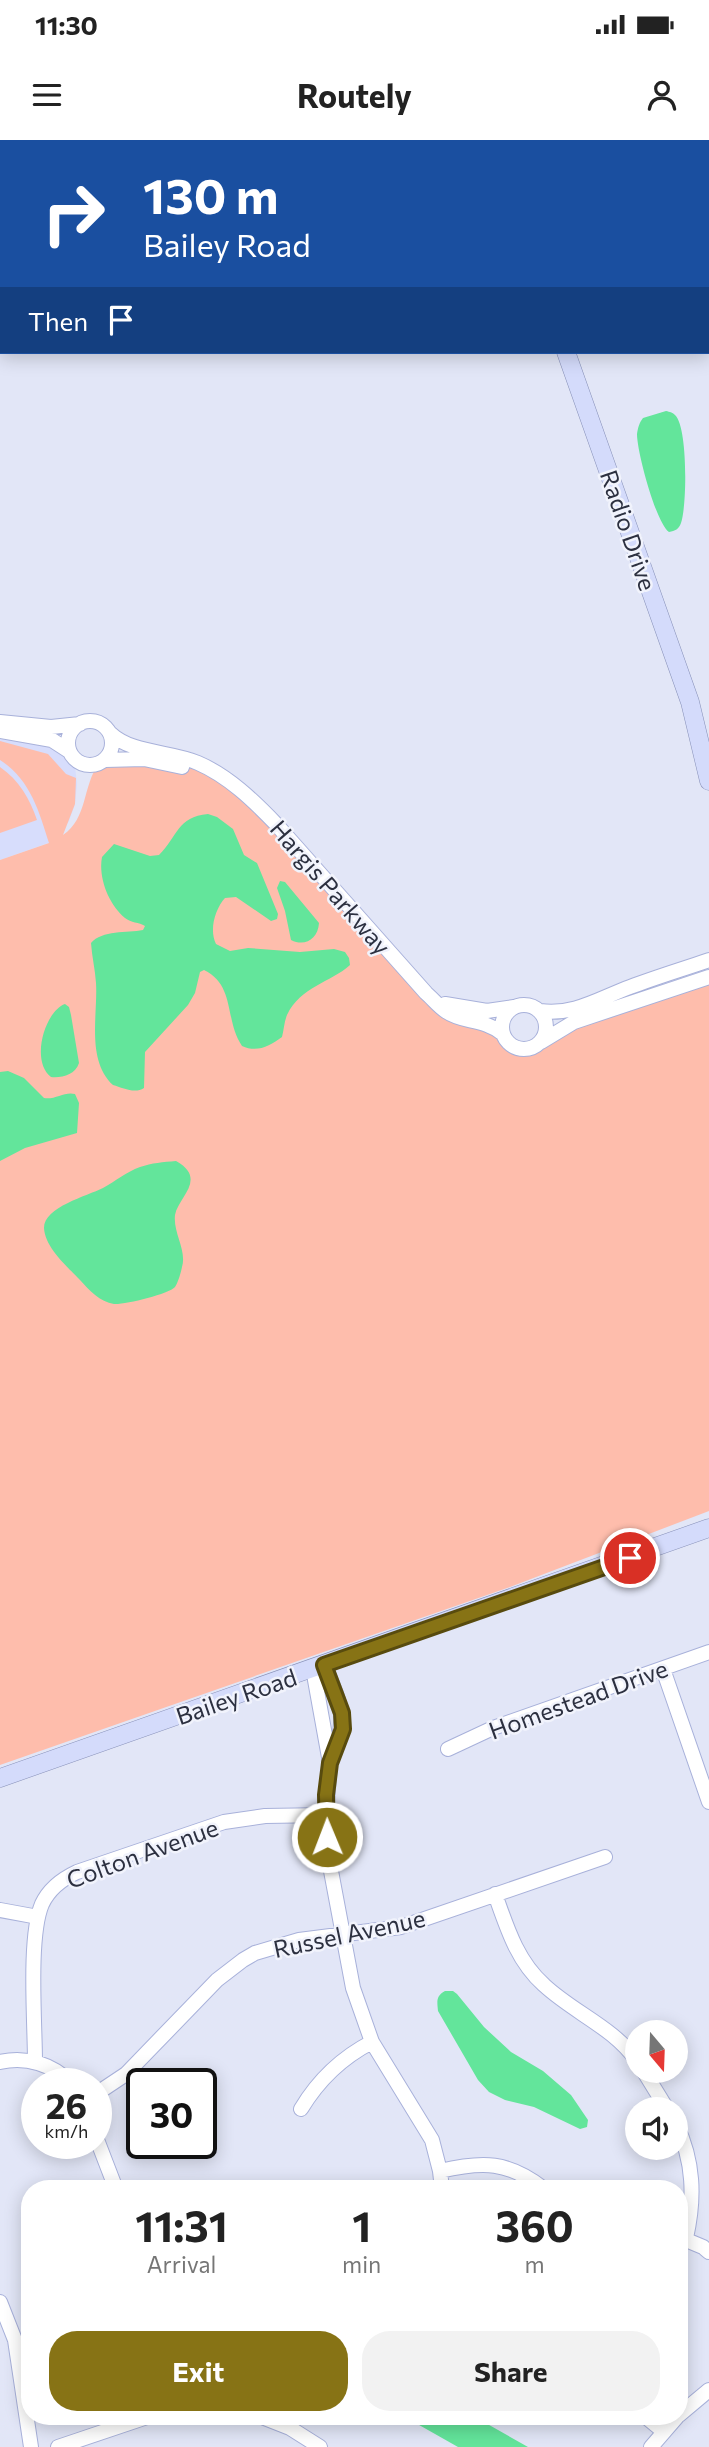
<!DOCTYPE html>
<html lang="en">
<head>
<meta charset="utf-8">
<style>
  body { margin:0; font-family:Commissioner,sans-serif; background:#f2f2f2; color:#222; height:100vh; display:flex; flex-direction:column; font-size:26px; white-space:nowrap }
  * { box-sizing:border-box; margin:0 }
  p { font-size:23px; color:#767676 }
  .icon { flex:none; width:38px; height:38px; fill:none; stroke:currentColor; stroke-width:2; stroke-linecap:round; stroke-linejoin:round }
  .map { position:relative; flex:1; overflow:hidden }
  .drawer { position:absolute; left:21px; top:2040px; width:667px; height:245px; display:flex; flex-direction:column; background:#fff; border-radius:28px; box-shadow:0 4px 18px #0003 }
  .drawer>* { flex:none }
  .hud { position:absolute; left:0px; top:0px; width:710px; height:214px; box-shadow:0 4px 18px #0003; background:#1a4fa0; color:#fff; overflow:hidden }
  .needle { width:46px; rotate:161deg }
  .controls { position:absolute; left:625px; top:1880px; display:grid; gap:14px }
  .controls a { display:grid; place-items:center; width:63px; height:63px; border-radius:50%; background:#fff; box-shadow:0 4px 18px #0003; font-size:35px }
  .speed { position:absolute; left:21px; top:1928px; display:flex; gap:14px; font-size:35px; font-weight:700; text-align:center }
  .speed>* { display:grid; place-content:center; width:91px; height:91px; border-radius:50%; background:#fff; box-shadow:0 4px 18px #0003; line-height:1 }
  .speed small { font-size:18px; font-weight:400 }
  .speed .limit { border:4px solid #111; border-radius:10px; background:#fff; color:#111 }
  .pin { position:absolute; display:grid; place-items:center; width:60px; height:60px; color:#fff; margin:-30px; border:4px solid #fff; border-radius:50%; box-shadow:0 2px 7px #0007 }
  .me { position:absolute; width:77px; margin:-38px; rotate:359deg; stroke-linejoin:round; filter:drop-shadow(0 0 5px #0008) }
  .turn { display:flex; align-items:center; gap:24px; height:147px; padding:0 28px; font-size:32px }
  .turn .icon { width:91px; height:91px; stroke-width:2.5 }
  .turn b { display:block; font-size:49px; line-height:60px }
  .then { display:flex; align-items:center; height:66px; padding:0 28px; background:#0003; gap:14px; font-size:26px }
  .eta { display:flex; justify-content:space-evenly; align-items:center; height:119px; text-align:center }
  .eta b { font-size:42px; font-weight:700; line-height:49px }
  .cta { display:flex; gap:14px; margin-top:auto; padding:14px 28px }
  .cta a { flex:1; height:80px; border-radius:28px; background:#877315; color:#fff; font-size:28px; font-weight:700; line-height:80px; text-align:center }
  .cta a+a { background:#f2f2f2; color:#222 }
  .status { display:flex; justify-content:space-between; align-items:center; height:49px; padding:0 35px; background:#fff; direction:ltr }
  .status svg { height:19px; fill:currentColor }
  header { display:flex; justify-content:space-between; align-items:center; height:91px; padding:0 28px; background:#fff; font-size:32px; font-weight:700 }
  .map>svg:first-child { display:block }
</style>
</head>
<body>
<div class="status"><b>11:30</b><svg viewBox="0 0 49 12"><path d="M0 12V9h3v3zM5 12V6h3v6zM10 12V3h3v9zM15 12V0h3v12zM26 1h20v11H26zM47 4h2v5h-2z"/></svg></div>
<header><svg class="icon" aria-label="menu" viewBox="0 0 24 24"><path d="M4 6h16M4 12h16M4 18h16"/></svg>Routely<svg class="icon" aria-label="person" viewBox="0 0 24 24"><circle cx="12" cy="8" r="4"/><path d="M4 21q1-7 8-7t8 7"/></svg></header>
<div class="map">
<svg width="709" height="2307" viewBox="0 0 709 2307">
  <rect width="100%" height="100%" fill="#e2e6f7"/>
  <path fill="#d7ddfc" d="M0 591 21 596 71 615 74 618 77 644 75 664 69 681 51 702 0 720Z"/>
  <path fill="#febdac" d="M0 601 48 614 66 634 76 638 75 664 63 695C88 678 82 647 99 623 145 623 187 621 230 642L418 845 515 907 532 908 550 895 709 837V1371L510 1447 0 1625V720L49 703C39 671 30 639 0 620Z
    M0 627C19 640 30 659 37 680L0 693Z"/>
  <path fill="#63e59b" d="M666 271C670 272 672 272 675 275 688 287 687 366 681 383 679 389 675 391 669 392 656 383 637 312 637 294 638 288 639 283 643 278Z
    M208 674 217 677 233 689 244 715 257 723 278 774 277 779 271 781 236 757 225 758C215 769 209 790 216 804L230 811 248 808 300 812 334 809 345 812 349 818 350 825C330 843 301 846 287 875 284 882 284 890 282 897 270 906 257 913 242 906 224 879 236 846 204 830L200 832 195 853 188 865 145 912 144 948C135 954 123 948 113 945 86 920 98 874 96 843 95 829 92 817 91 803 102 790 127 793 143 790L145 786C139 782 131 783 125 778 109 765 98 738 102 717L114 704 150 716 159 715C178 696 177 677 208 674Z
    M280 741 285 742 319 783C318 799 305 807 291 800L285 771 277 748Z
    M65 864 69 867 71 875 79 923C75 935 62 938 51 937 30 921 45 871 65 864Z
    M8 931 24 938 44 958C55 960 65 951 75 954L79 963 77 993 25 1008 0 1021V932Z
    M176 1021C208 1039 178 1057 175 1075 173 1093 187 1110 182 1127 181 1132 178 1143 175 1147 169 1154 124 1165 114 1164 100 1162 89 1150 80 1140 68 1127 45 1108 44 1088 44 1067 87 1056 103 1048 116 1041 126 1032 140 1027 152 1023 163 1022 176 1021Z
    M445 1851H453L457 1854 484 1887 511 1912 543 1931 571 1955 588 1980 587 1987 580 1989 534 1967 505 1960 489 1952 478 1940 438 1871C437 1861 436 1856 445 1851Z
    M405 2277H475L528 2307H458Z"/>
  <g fill="none" stroke-linecap="round" stroke-linejoin="round">
    <g stroke="#a8b1da" stroke-width="16">
      <path id="minor" d="M36 0 37 2
        M189 0V2
        M228 2 233 0
        M469 2 474 0
        M0 44H2
        M68 603a22 22 0 1 1 44 0a22 22 0 1 1-44 0Z
        M0 582 51 587 80 584
        M0 591 52 600 69 611
        M110 593C132 614 170 611 198 623 228 636 253 660 276 684L426 853C433 859 439 867 447 872 463 883 483 878 503 894
        M105 620 144 619 182 627
        M445 864 487 871 514 867
        M502 887a22 22 0 1 1 44 0a22 22 0 1 1-44 0Z
        M540 871C573 876 600 858 630 847 656 837 683 829 709 820
        M541 902 574 882 709 837
        M324 1525C342 1566 349 1580 330 1623
        M313 1529 330 1623 326 1675 328 1715 353 1848 372 1902 432 2000 440 2031 442 2049
        M663 1529 709 1662
        M448 1609 493 1588 709 1512
        M495 1754C507 1788 517 1821 544 1845 574 1873 613 1887 637 1921
        M0 1770 38 1777
        M0 1922C26 1916 53 1924 72 1944
        M35 1922C35 1883 28 1797 42 1764 49 1749 62 1739 77 1732L224 1682 265 1676 326 1675
        M643 1930 667 1969
        M96 1954 126 1934 217 1840 243 1820 255 1813 299 1800 401 1787 605 1717
        M301 1969C319 1939 341 1918 372 1902
        M676 1984C694 2021 695 2058 686 2098
        M96 1997 116 2049
        M440 2031C483 2021 508 2021 544 2049
        M679 2097 703 2107 709 2112
        M0 2162 15 2200 31 2307
        M679 2275 709 2250
        M262 2277 290 2288 320 2307
        M646 2277 663 2291
        M58 2307 147 2277
        M651 2307 677 2277"/>
    </g>
    <g stroke="#8790b8" stroke-width="19">
      <path id="major" d="M492 0V2
        M566 212 690 562 709 641
        M0 1638 709 1388"/>
    </g>
    <use href="#minor" stroke="#fff" stroke-width="14"/>
    <use href="#major" stroke="#d4dbfb" stroke-width="18"/>
  </g>
  <g fill="none" stroke-linecap="round" stroke-linejoin="round">
    <g stroke="#584b0e" stroke-width="18">
      <path id="route" d="M327 1697 326 1655 330 1623 343 1589 342 1573 324 1525 630 1418"/>
    </g>
    <use href="#route" stroke="#877315" stroke-width="12"/>
  </g>
  <g text-anchor="middle" dominant-baseline="central" stroke-width="5" stroke-linejoin="round" paint-order="stroke">
    <g font-size="24" fill="#2c3040" stroke="#f1f3fc">
      <text transform="translate(629 390) rotate(71)">Radio Drive</text>
      <text transform="translate(331 747) rotate(49)">Hargis Parkway</text>
      <text transform="translate(236 1556) rotate(-19)">Bailey Road</text>
      <text transform="translate(578 1559) rotate(-20)">Homestead Drive</text>
      <text transform="translate(142 1713) rotate(-20)">Colton Avenue</text>
      <text transform="translate(349 1793) rotate(-12)">Russel Avenue</text>
    </g>
  </g>
</svg>
<div class="controls">
<a><svg class="needle" viewBox="-14 -14 28 28"><path d="M0-13l5 13h-10z" fill="#e53935"/><path d="M0 13l5-13h-10z" fill="#767676"/></svg></a>
<a><svg class="icon" aria-label="sound" viewBox="0 0 24 24"><path d="M4 9h4l5-4v14l-5-4H4zM17 9q2 3 0 6"/></svg></a>
</div>
<div class="speed"><div>26<small>km/h</small></div><div class="limit">30</div></div>
<div class="pin" style="left:630px;top:1418px;background:#d93025"><svg class="icon" aria-label="arrive" viewBox="0 0 24 24"><path d="M6 21V4h12l-3 4 3 4H6"/></svg></div>
<svg class="me" style="left:327px;top:1697px" viewBox="-20 -20 40 40"><circle r="17" fill="#877315" stroke="#fff" stroke-width="3"/><path d="M0-11L8 9 0 5-8 9z" fill="#fff"/></svg>
<div class="hud">
<div class="turn"><svg class="icon" aria-label="right" viewBox="0 0 24 24"><path d="M7 20v-9h11M14 6l5 5-5 5"/></svg><div><b>130 m</b>Bailey Road</div></div>
<div class="then">Then<svg class="icon" aria-label="arrive" viewBox="0 0 24 24"><path d="M6 21V4h12l-3 4 3 4H6"/></svg></div>
</div>
<section class="drawer">
<div class="eta">
<div><b>11:31</b><p>Arrival</p></div>
<div><b>1</b><p>min</p></div>
<div><b>360</b><p>m</p></div>
</div>
<div class="cta"><a>Exit</a><a>Share</a></div>
</section>
</div>
</body>
</html>
